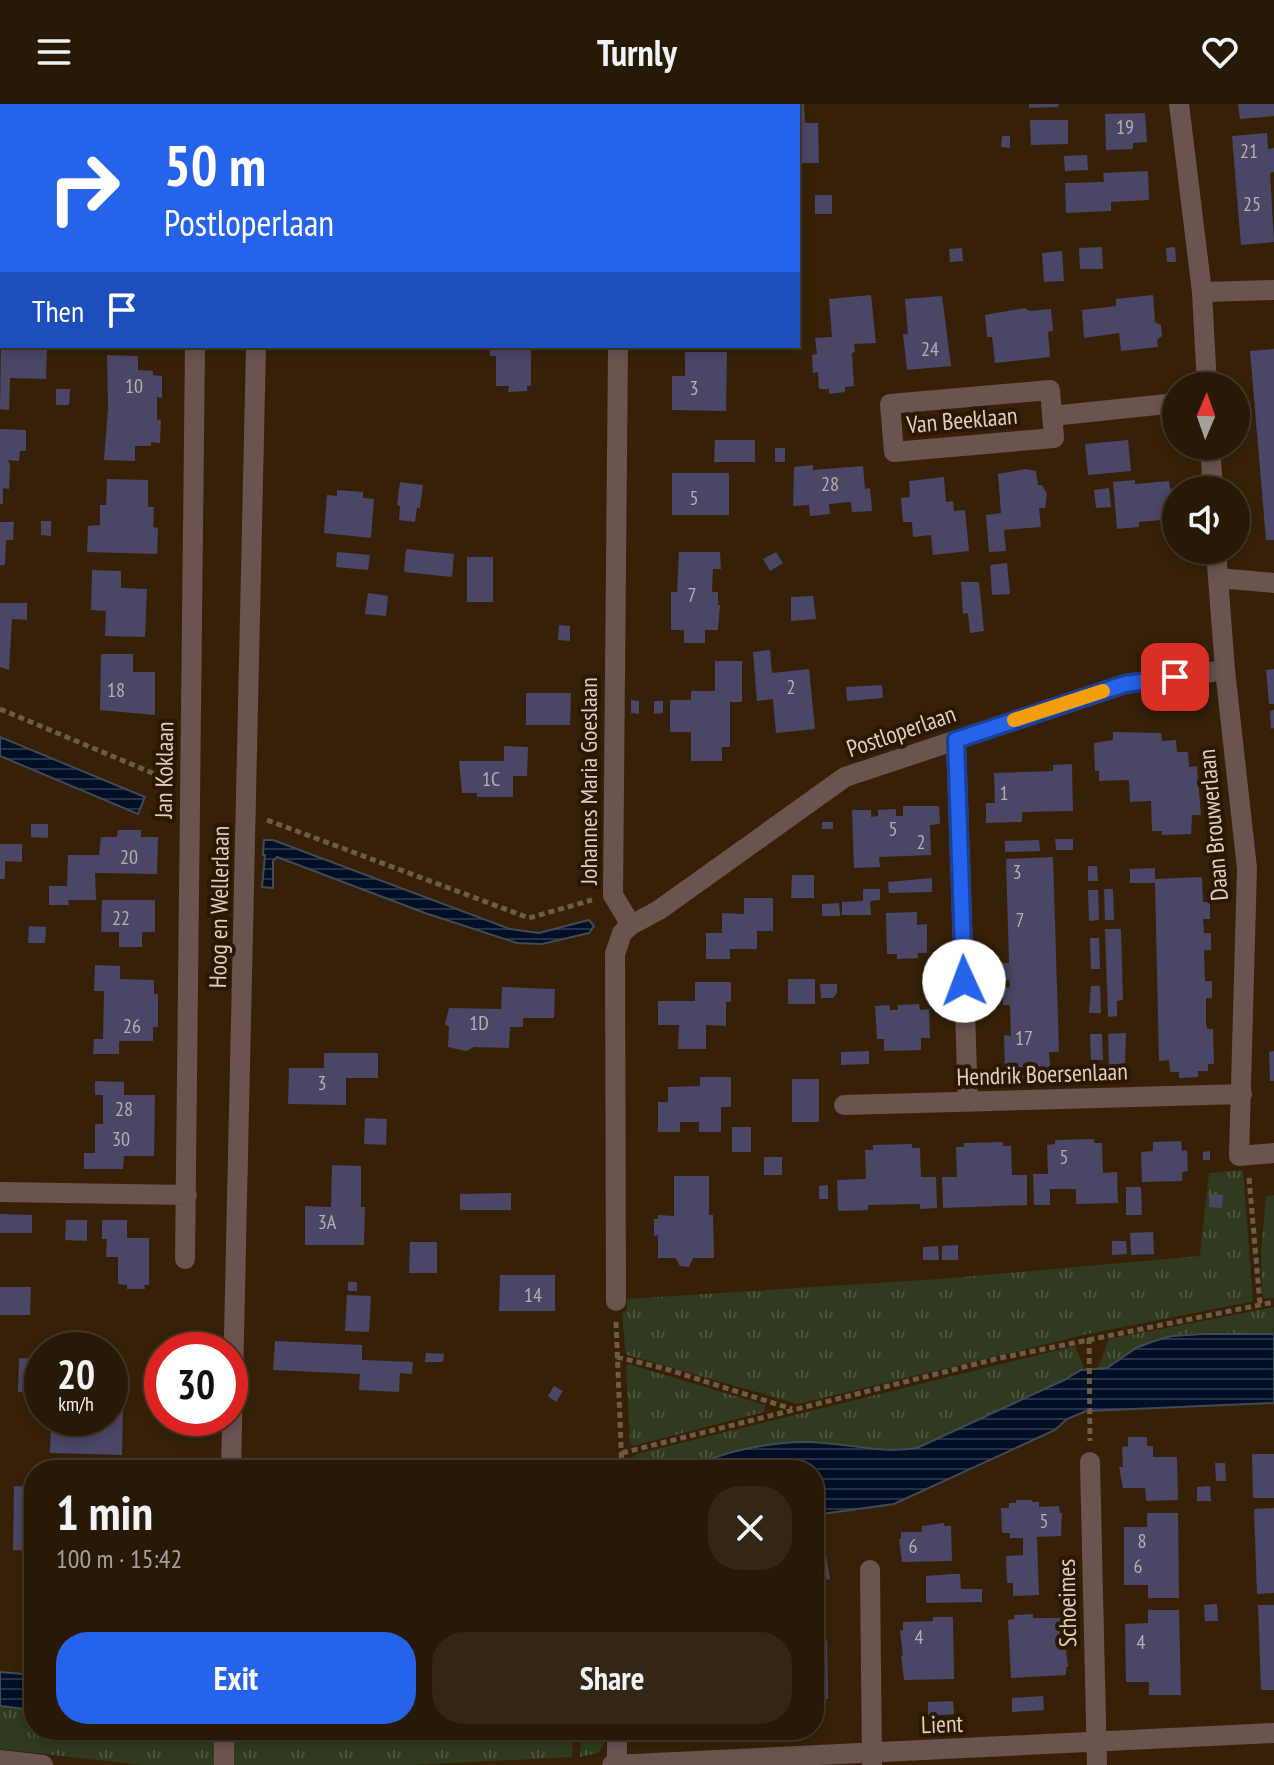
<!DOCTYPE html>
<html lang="en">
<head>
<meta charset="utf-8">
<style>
  body { margin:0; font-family:"PT Sans Narrow",sans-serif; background:#342614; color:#f1f3f6; height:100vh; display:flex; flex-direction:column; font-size:30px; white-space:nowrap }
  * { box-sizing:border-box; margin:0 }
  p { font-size:26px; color:#a5a09b }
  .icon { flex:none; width:44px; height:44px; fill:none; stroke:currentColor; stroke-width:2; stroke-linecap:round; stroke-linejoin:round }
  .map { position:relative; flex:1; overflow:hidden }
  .drawer { position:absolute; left:24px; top:1356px; width:800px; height:280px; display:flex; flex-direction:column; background:#281906; border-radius:32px; box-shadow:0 4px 12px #0003,0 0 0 2px #443828 }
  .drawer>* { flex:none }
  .hud { position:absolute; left:0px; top:0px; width:800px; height:244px; box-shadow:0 4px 12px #0003,0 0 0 2px #443828; background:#2563eb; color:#fff; overflow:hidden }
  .needle { width:52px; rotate:2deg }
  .controls { position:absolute; left:1162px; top:268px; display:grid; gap:16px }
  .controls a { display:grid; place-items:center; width:88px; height:88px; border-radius:50%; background:#281906; box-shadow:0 4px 12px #0003,0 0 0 2px #443828; font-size:40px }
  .speed { position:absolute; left:24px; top:1228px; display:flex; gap:16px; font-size:40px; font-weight:700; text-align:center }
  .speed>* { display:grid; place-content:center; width:104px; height:104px; border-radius:50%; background:#281906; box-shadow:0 4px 12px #0003,0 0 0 2px #443828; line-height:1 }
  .speed small { font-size:20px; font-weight:400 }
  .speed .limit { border:12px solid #d22; background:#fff; color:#111 }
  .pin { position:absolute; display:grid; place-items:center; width:68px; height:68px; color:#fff; margin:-34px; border-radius:16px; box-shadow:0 4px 12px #0006 }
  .me { position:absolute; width:88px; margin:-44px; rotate:358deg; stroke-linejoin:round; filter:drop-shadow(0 0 6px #0008) }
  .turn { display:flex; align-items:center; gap:28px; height:168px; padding:0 32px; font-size:36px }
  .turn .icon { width:104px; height:104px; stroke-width:2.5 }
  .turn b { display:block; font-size:56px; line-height:68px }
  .then { display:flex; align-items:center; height:76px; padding:0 32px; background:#0003; gap:16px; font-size:30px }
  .round { display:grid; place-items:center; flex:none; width:84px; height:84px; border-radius:32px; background:#342614 }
  .headline { display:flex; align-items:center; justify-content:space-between; height:136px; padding:0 32px }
  h1 { font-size:48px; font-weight:700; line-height:60px }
  .primary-button { display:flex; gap:16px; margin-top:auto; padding:16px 32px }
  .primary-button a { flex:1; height:92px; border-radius:32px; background:#2563eb; color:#fff; font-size:32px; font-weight:700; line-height:92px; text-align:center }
  .primary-button a+a { background:#342614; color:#f1f3f6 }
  header { display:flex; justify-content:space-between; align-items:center; height:104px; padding:0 32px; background:#281906; font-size:36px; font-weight:700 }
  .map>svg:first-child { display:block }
</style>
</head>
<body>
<header><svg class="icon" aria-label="menu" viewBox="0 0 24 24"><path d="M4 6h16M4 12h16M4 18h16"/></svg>Turnly<svg class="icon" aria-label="heart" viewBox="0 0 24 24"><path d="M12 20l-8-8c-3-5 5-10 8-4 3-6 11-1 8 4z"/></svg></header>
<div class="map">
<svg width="1274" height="1661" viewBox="0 0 1274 1661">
  <defs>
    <pattern id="grass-tufts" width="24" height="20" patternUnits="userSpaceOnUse" patternTransform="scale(2)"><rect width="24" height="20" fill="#2f3a1e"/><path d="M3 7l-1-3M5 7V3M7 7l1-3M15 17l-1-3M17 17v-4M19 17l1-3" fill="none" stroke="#4d553d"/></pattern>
    <pattern id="water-rules" width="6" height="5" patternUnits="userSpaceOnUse" patternTransform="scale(2)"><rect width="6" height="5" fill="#001027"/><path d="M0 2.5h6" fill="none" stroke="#253245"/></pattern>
  </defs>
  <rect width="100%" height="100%" fill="#362108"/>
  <path fill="url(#grass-tufts)" d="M1243 1066 1253 1197 1250 1198 1088 1230 798 1300 627 1251 625 1245 622 1208 627 1207V1195L940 1175 1200 1152 1209 1069Z
    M1274 1091V1194L1265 1195 1262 1191 1261 1149 1266 1092Z
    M1274 1203V1230C1236 1230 1190 1224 1153 1237 1133 1244 1118 1261 1097 1266L1109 1235Z
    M1075 1242 1085 1266 917 1344 897 1347 812 1338H788L719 1353 688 1366H631V1355L636 1350Z
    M628 1260 765 1301 764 1308 633 1342 630 1339 626 1262Z
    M0 1602 34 1606V1626H217L216 1661H142L0 1645Z
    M232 1626H573L572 1653 411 1661H231Z
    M581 1626H606L605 1638 598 1649 580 1653Z"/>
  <path fill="url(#water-rules)" stroke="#434a56" stroke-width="2" d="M0 633 145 693 138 710 0 652Z
    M264 736H273L510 825 539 829 589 816 594 822 589 829 542 840 517 839 425 809 277 753 273 757V784L262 783 265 751H263Z
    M1202 1230H1274V1299L1086 1307 1067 1315 1055 1326 894 1400 814 1411V1366H688C719 1347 775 1337 810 1338 846 1339 881 1350 917 1344L1064 1276 1081 1266 1107 1264 1136 1244 1154 1237 1172 1232Z
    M0 1568 34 1571V1606L0 1602Z"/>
  <path fill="#494765" d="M798 0H804L805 19H818L819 59H798Z
    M1029 0H1059L1058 3 1029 4Z
    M1238 0H1274V12L1240 15Z
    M1145 9 1147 38 1133 39V45L1106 46 1105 10Z
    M1030 16H1068V40L1031 41Z
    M1267 29 1268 45 1274 44V68L1270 69 1274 138 1241 141 1232 32Z
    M1002 32H1010V44L1001 43Z
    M1087 51 1088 66 1065 67 1064 52Z
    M1148 67 1149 96 1111 98V107L1066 109 1065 79 1104 78 1103 69Z
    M815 91H832V110H815Z
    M1102 143 1103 165H1080L1079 144Z
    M1175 143 1176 158H1167L1166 144Z
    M962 144 963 157 950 158 949 145Z
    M1062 147 1064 177 1044 178 1042 149Z
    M871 191 876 239 854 240 855 248 852 249 854 282 845 283V288L829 290V285H819L818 268 813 269 812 251 817 250 815 234 832 233 829 195Z
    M1153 191 1155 218 1161 221 1162 232 1157 236 1158 243 1121 247 1119 229 1084 234 1082 206 1116 202V195Z
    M942 192 951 262 907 266 903 230H908L905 195Z
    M1025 204 1029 207 1051 205 1053 227 1048 228 1050 253 995 259 992 233H987L985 211Z
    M1 242H47L46 275 10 274 9 306 0 305Z
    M490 242H531V282H527V287L508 288 509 282H496V252H490Z
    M1274 245V436H1266L1250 247Z
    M685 248H727L726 307 672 306V272H685Z
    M107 251 138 252V266L153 267V271L162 272V294L157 293V316H161L160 339 151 338V342H135V357L104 356 108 304Z
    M56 285H70L69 301H56Z
    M0 325 26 326V347H20L19 357 8 356 10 361 9 385 3 384V400H0Z
    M715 336H755V358H714Z
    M1128 336 1131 367 1088 371 1085 340Z
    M775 344H785V358H775Z
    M813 361V366L863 362 865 385 870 384 872 407 852 408 851 398 829 400 830 410 810 412 809 401 793 402 794 363Z
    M1026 365 1036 367 1038 381H1042L1047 390 1045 404H1039L1041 423 1004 426 1006 447 989 448 986 411 1001 409 998 370Z
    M672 369H729V411H672Z
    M944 373 946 398 953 397 954 407 965 406 969 447 933 451 931 431 913 433 912 418H903L901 394 910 393 909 377Z
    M107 375 148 376V403H154L153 423 158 424 157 450 87 448 88 422 100 421V401H106Z
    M1135 376V380L1169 377 1170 384 1174 388 1175 403 1172 408 1173 415 1139 418V423L1117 425 1113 378Z
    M400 378 423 381 420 404H417L415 418 399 416 400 402 397 401Z
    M1109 384 1111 403 1096 404 1094 386Z
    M337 386 363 388V394L374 395 371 434 324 429 327 391 337 392Z
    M41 417H51V432L41 431Z
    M0 418H14L13 436H6L5 461H0Z
    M406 445 454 450 452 473 404 468Z
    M337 448 370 451 368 466 336 463Z
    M679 448H720L721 465H713L712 488H718V501H720L718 526H705V539H684V526H671V488H677Z
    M776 448 783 459 770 467 763 455Z
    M467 453H493V498H467Z
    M1007 459 1010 490 992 491 990 461Z
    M92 466 121 467V484L147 485 145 533 105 532 106 507 91 506Z
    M961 478H979L984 527 970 529 968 509 963 510Z
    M368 489 388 492 386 512 365 510Z
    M813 492 816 515 791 517V493Z
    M0 499H27V516L12 515 9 566 0 563Z
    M559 521 570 522V537L558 536Z
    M770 546 772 569 809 565 815 625 776 629 773 595 757 597 753 548Z
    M101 550H133V568H155V611L100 606Z
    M715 557H742V598H730V643H722V657H691V628H670V596H691V587H715Z
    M1274 565V600H1269L1266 566Z
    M882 581 883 594 847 597 846 583Z
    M526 589H571L570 621H526Z
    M631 596 639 597V610L631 609Z
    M654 597H663V609L654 610Z
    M1274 606V624L1271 625 1270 607Z
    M1113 628 1161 629 1162 637 1176 636 1177 648H1188L1189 663 1197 662 1201 711H1192L1191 730 1162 731V727H1152L1151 697 1130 698 1129 676 1099 677V667H1095L1094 639 1113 636Z
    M504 642 528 643 527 672H513V693H477V689H462L459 657H504Z
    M1072 660 1073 707 1022 708V718L986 719V699H995L994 669 1053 667V661Z
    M903 702H939L940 720 930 721 931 751 879 753 880 763 854 764 852 706H871V713L878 712V706L896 705V712H903Z
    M822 718H833V725H822Z
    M31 720H48V734L31 733Z
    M118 726H141V733H158L157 770 95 769 96 796H68L69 801H49V782H67L68 751H99L101 733H117Z
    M1055 735H1073V746H1056Z
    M1039 736 1040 747 1005 748V737Z
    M0 740H22V758L5 757V775H0Z
    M1053 753 1059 948H1049L1051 972H1041V977L1022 978V973H1012V965H1005L1004 931 1011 932 1010 901H1003V884L1010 883 1009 876 1003 877 1002 859H1009L1006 755Z
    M1088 762H1097L1098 777H1088Z
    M1155 764V775L1202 773 1203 798H1210V815H1203L1204 829H1211V846H1204L1205 877H1212V894H1206V919L1207 925H1213L1214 960H1208V967H1198V973L1179 974V968H1170L1169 956 1159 957 1155 779H1130V765Z
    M792 771H814V794H791Z
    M932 774V788L889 789 888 778Z
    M863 785H880V796L870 797 871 811H842V798L863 797Z
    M1104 785H1113L1114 816H1105Z
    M1088 786H1098L1099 816 1089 817Z
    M744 794H773V827H757V845H730V855H706V829H722V809L744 810Z
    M102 796H155V828H142V843H119V828H101Z
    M839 799 840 812H822V800Z
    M917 808V821L927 820V849H918V854L897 855V850H887L886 809Z
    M29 822 46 823 45 839H28Z
    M1105 825H1121L1123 896 1117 897V912L1108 913Z
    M1090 834H1099L1100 865H1091Z
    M95 861 120 862V875L154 876V890H158V923H153V937H119V950H93L94 935H103L104 887H94Z
    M788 875H815V900H788Z
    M695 878H731V898H726V922L706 921V945H678L679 921H658V897H695Z
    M820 880H837V889L833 894H821Z
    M1091 882H1100L1101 909H1089Z
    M502 883 555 885 554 914H523V923H510L509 944 474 943 466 947 448 943 449 923 445 920 449 904 501 905Z
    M919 900 920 906 929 905 930 934H921V946L884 947V935H877L875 902 890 901V906H898V901Z
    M1126 929 1125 961 1109 962 1108 930Z
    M1090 930H1102L1103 956H1091Z
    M869 947V960L841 961V948Z
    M1274 947V977H1270L1269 948Z
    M324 949H378V974H346V1001L288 1000 289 964H324Z
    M700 973H731V1003H721V1028H699V1018H680V1028H658V998H668V983L700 982Z
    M792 975H819V1018H792Z
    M95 977 124 978V991H155L154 1052H124L123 1065H84V1049H95V1020H103V991H95Z
    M365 1014 387 1015 386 1041 364 1040Z
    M732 1023H751V1048H732Z
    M1094 1035V1039H1102L1103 1069 1117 1068 1118 1099 1076 1100V1085H1050V1101H1034L1033 1070H1048L1047 1041 1055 1040V1036Z
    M1181 1037 1182 1047 1187 1046 1188 1067 1182 1068V1077L1142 1078 1141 1048 1153 1047V1038Z
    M1003 1038V1042H1011L1012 1071H1027V1101L943 1104 942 1073H957L956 1043H964V1039Z
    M912 1040V1044H920L921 1073H936L937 1104 920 1105V1100L868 1101V1106L838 1107 837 1076 866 1075 865 1046H873V1041Z
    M1210 1047V1056H1203V1048Z
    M764 1053H782V1071H764Z
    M332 1061 361 1062V1103H365L364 1141H305V1102L331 1103Z
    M674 1072H709V1111H713L714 1154H693L689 1163 680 1162 676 1154H658V1131L654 1132V1115H658V1111L674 1112Z
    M828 1081V1095H819V1082Z
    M1126 1083H1141L1142 1111H1126Z
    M511 1089V1106H460V1090Z
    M1210 1090 1223 1091 1222 1104 1209 1103Z
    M0 1110 32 1111V1129H0Z
    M66 1116H87V1137L65 1136Z
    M102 1116H127V1134H149V1181H144L145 1185H127V1181L118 1180V1153H106L107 1135H102Z
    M1153 1128 1154 1150 1131 1151 1130 1129Z
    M1112 1137H1126L1127 1150 1112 1151Z
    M410 1138H437V1169H409Z
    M958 1141V1156H942V1142Z
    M938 1142 939 1156H923V1143Z
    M500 1171H555V1207H499Z
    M348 1178H357V1187H348Z
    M0 1183H31L30 1211H0Z
    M347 1191 371 1192 369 1228 345 1227Z
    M275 1237 362 1241V1256L413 1258 412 1270 400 1269 399 1288 359 1286 360 1270 273 1266Z
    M426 1249 444 1250 443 1258H425Z
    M19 1254 42 1255V1293H27V1288H18Z
    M554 1282 563 1287 556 1298 548 1292Z
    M110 1302H123L122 1351 50 1349 51 1314H110Z
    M1128 1333H1147V1342H1153V1353H1177L1178 1396 1146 1397 1145 1384H1123L1119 1363H1123L1122 1343 1128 1342Z
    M1252 1350H1274V1394H1253Z
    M1215 1359H1225L1226 1377H1216Z
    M14 1382 34 1383V1447L13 1446Z
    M1210 1382 1211 1397H1197V1383Z
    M1016 1396H1032V1398H1039V1403L1059 1402 1060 1409H1062L1061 1432 1037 1433 1039 1491 1013 1492V1479H1007L1006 1452 1023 1451V1434H1010V1429H1002L1001 1404H1009V1399H1016Z
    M1274 1404V1489L1257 1490 1254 1405Z
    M1147 1409H1178L1179 1494H1148V1481H1124V1423H1147Z
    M944 1419V1422H951L952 1457 902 1458 899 1435H901V1428H922V1422Z
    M814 1451H826L830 1476 826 1475V1486L814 1487Z
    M952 1470H960L961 1485H982V1498L926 1499V1472Z
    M1217 1500 1218 1517H1205L1204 1501Z
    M1258 1501H1274V1586H1261Z
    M1148 1506H1179L1181 1591H1149V1578H1126L1125 1520 1148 1519Z
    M1033 1510V1514H1064L1067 1538H1065L1068 1563H1066V1571L1011 1574 1008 1516 1014 1515V1511Z
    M933 1513H953L954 1575 904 1576 901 1551 903 1552 900 1527 903 1526V1518L933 1517Z
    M814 1537H827L828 1595H814Z
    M1043 1592 1044 1606 1012 1608V1594Z
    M953 1597 954 1610 928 1612V1598Z"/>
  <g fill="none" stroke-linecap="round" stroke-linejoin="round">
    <path stroke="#6d5b45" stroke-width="5" stroke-dasharray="6 4" stroke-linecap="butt" d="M0 605 169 676
      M267 716 529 814 592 796
      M1249 1074 1260 1200
      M616 1218 622 1366
      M1089 1234 1090 1337
      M617 1253 666 1265 792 1305
      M622 1349 1000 1254 1274 1198"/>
    <path stroke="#6b5350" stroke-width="20" d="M1179 0 1202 188 1207 282
      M197 2V0
      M260 2V0
      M620 2V0
      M1202 188 1274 186
      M618 242 613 791 631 821
      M1050 286 1054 334 894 348 890 300Z
      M1052 312 1176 299
      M1210 342 1213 386
      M1216 446 1218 474 1274 479
      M1218 474 1225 566 1247 764 1239 1052 1274 1049
      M956 636 968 998
      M844 1001 1242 990
      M0 1088 187 1091
      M185 1155 195 242
      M616 1197 615 850 622 829 631 821 659 806 845 673 1125 580 1225 566
      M1090 1358 1097 1661
      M231 1366 256 242
      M870 1466 872 1661
      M0 1656 43 1661
      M224 1661V1626
      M612 1661 1274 1629
      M617 1661V1626"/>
  </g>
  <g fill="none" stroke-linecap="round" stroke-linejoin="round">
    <g stroke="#184099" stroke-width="20">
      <path id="route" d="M964 877 956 636 1125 580 1175 573"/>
    </g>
    <use href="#route" stroke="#2563eb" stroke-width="14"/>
    <path stroke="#f59e0b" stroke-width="14" d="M1014 616 1103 587"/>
  </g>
  <g text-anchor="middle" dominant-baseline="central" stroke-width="8" stroke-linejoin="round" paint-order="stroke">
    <g font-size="20" fill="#b9aeab">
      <text x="1125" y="23">19</text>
      <text x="1249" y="47">21</text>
      <text x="1252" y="100">25</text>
      <text x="930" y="245">24</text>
      <text x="134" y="282">10</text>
      <text x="694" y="284">3</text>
      <text x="830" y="380">28</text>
      <text x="694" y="394">5</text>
      <text x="692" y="491">7</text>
      <text x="791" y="583">2</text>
      <text x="116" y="586">18</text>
      <text x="491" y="675">1C</text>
      <text x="1004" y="689">1</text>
      <text x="893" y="725">5</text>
      <text x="921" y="738">2</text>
      <text x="129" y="753">20</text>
      <text x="1017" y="768">3</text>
      <text x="121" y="814">22</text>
      <text x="1020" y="816">7</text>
      <text x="479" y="919">1D</text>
      <text x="132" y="922">26</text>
      <text x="1024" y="934">17</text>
      <text x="322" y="979">3</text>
      <text x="124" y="1005">28</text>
      <text x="121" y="1035">30</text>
      <text x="1064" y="1053">5</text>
      <text x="327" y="1118">3A</text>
      <text x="533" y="1191">14</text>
      <text x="1044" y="1417">5</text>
      <text x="1142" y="1437">8</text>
      <text x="913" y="1442">6</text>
      <text x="1138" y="1462">6</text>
      <text x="919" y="1533">4</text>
      <text x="1141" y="1538">4</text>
    </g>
    <g font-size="24" fill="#ded0c2" stroke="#2c1701">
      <text transform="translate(962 316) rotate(-5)">Van Beeklaan</text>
      <text transform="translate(901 627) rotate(-19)">Postloperlaan</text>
      <text transform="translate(164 666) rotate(-89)">Jan Koklaan</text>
      <text transform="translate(588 677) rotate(-90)">Johannes Maria Goeslaan</text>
      <text transform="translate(1213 721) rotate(-95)">Daan Brouwerlaan</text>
      <text transform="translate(219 803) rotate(-89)">Hoog en Wellerlaan</text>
      <text transform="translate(1042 970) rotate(-2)">Hendrik Boersenlaan</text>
      <text transform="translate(1067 1499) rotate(-91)">Schoeimes</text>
      <text transform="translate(942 1620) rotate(-2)">Lient</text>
    </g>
  </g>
</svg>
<div class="controls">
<a><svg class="needle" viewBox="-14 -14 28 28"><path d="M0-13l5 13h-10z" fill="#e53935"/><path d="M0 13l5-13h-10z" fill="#a5a09b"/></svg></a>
<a><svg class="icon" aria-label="sound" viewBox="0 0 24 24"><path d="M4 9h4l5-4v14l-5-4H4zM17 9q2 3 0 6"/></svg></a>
</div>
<div class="speed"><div>20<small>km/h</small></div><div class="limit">30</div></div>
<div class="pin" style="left:1175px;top:573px;background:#d93025"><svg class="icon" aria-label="arrive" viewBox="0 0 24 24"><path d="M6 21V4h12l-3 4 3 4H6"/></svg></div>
<svg class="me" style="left:964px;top:877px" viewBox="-20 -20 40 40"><circle r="19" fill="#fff"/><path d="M0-13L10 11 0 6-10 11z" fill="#2563eb"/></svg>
<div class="hud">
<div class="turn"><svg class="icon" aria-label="right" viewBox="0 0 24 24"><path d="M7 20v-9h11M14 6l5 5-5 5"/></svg><div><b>50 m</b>Postloperlaan</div></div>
<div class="then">Then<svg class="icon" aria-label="arrive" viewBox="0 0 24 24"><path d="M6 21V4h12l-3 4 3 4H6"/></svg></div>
</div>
<section class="drawer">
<div class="headline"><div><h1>1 min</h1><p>100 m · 15:42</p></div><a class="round"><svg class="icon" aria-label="close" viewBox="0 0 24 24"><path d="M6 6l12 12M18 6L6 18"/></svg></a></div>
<div class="primary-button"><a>Exit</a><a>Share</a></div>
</section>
</div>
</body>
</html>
